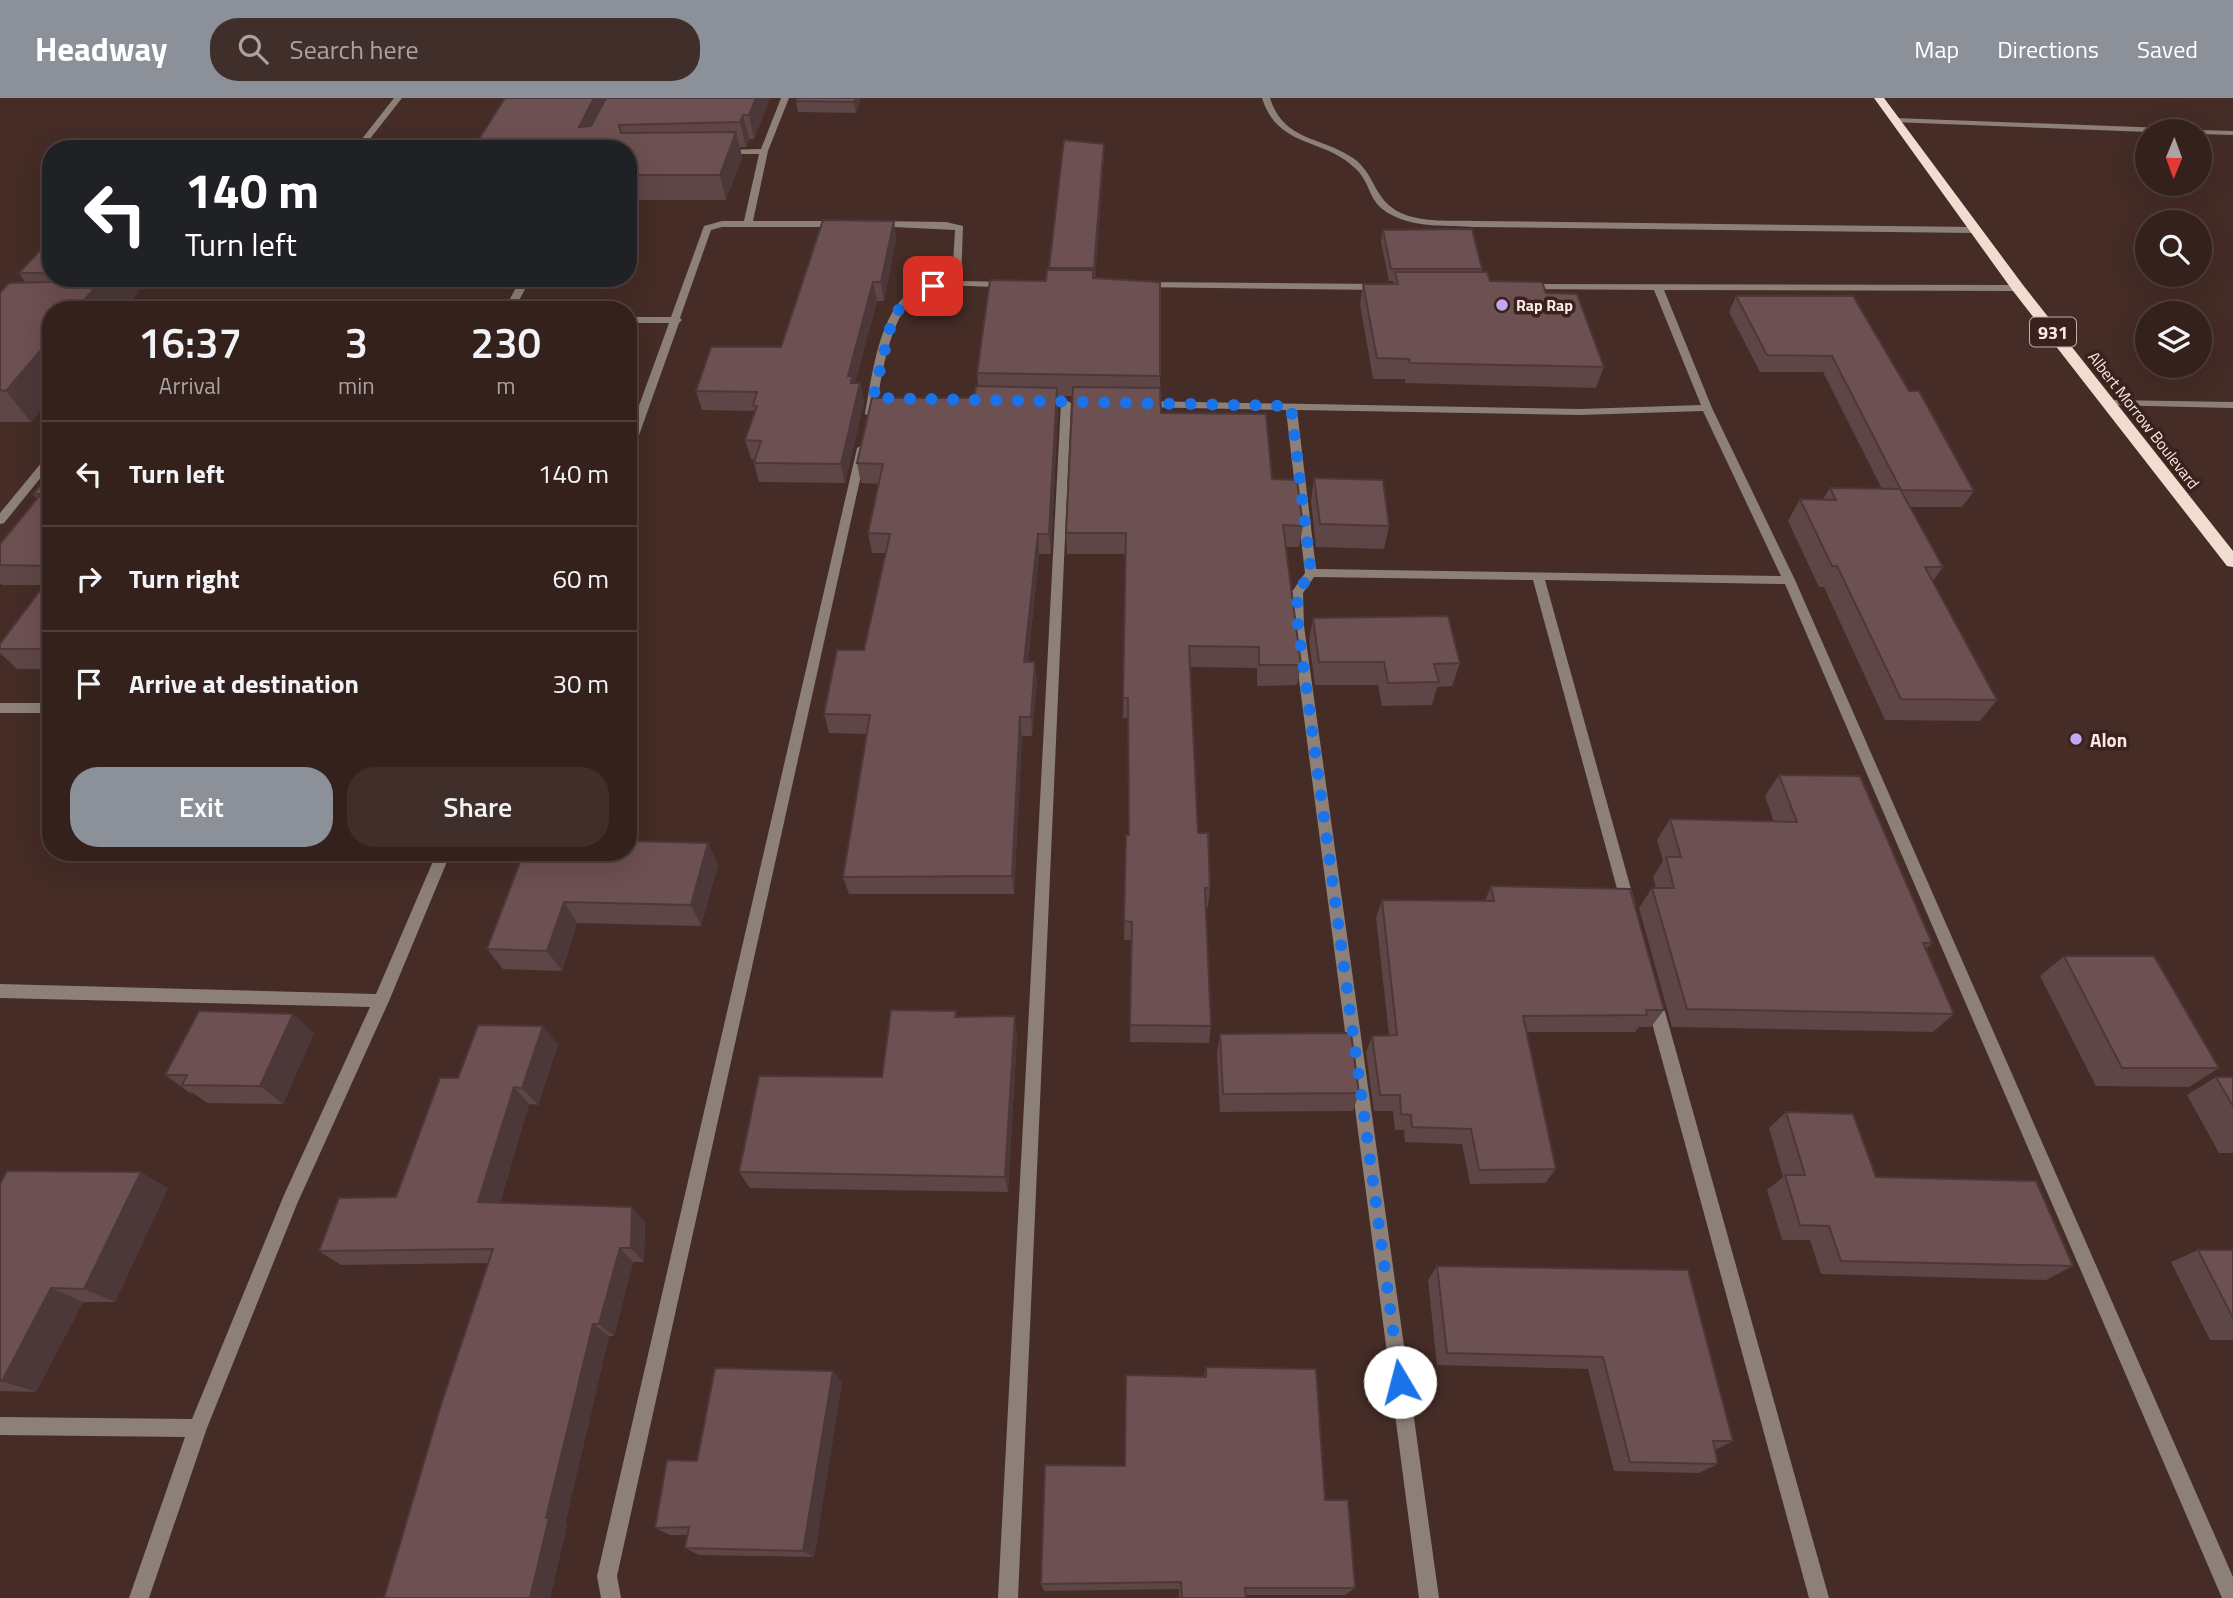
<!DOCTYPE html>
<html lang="en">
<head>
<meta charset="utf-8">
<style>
  body { margin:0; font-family:"Titillium Web",sans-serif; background:#3f2e29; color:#f1f3f6; height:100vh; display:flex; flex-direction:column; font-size:26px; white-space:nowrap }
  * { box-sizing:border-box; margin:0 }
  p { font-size:23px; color:#a9a3a3 }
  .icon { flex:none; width:38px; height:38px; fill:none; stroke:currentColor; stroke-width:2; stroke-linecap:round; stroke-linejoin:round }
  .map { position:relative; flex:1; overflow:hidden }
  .sheet { position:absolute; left:42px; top:203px; width:595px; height:560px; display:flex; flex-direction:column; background:#34211c; border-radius:28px; box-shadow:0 7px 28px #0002,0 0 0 2px #4e3e3b }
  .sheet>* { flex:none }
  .top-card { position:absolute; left:42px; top:42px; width:595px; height:147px; border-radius:28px; box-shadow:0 7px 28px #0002,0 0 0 2px #4e3e3b; background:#202124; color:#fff; overflow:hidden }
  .needle { width:46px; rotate:181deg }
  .fabs { position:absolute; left:2135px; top:21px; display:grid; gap:14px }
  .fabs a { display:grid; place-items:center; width:77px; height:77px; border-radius:50%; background:#34211c; box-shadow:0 7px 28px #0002,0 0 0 2px #4e3e3b; font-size:35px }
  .pin { position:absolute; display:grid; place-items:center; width:60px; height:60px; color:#fff; margin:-30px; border-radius:14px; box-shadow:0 4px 10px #0006 }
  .me { position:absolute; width:77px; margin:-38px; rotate:352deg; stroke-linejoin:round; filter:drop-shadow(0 0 5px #0008) }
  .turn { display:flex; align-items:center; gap:24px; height:147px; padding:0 28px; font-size:32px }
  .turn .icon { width:91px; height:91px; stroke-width:2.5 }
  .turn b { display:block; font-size:49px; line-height:60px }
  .eta { display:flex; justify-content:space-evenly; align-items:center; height:119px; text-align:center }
  .eta b { font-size:42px; font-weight:600; line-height:49px }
  .cta { display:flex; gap:14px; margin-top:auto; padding:14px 28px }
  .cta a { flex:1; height:80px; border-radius:28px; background:#8c9099; color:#fff; font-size:28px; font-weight:600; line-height:80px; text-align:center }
  .cta a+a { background:#3f2e29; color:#f1f3f6 }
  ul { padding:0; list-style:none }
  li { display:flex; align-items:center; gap:21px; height:105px; padding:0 28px; border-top:2px solid #4e3e3b }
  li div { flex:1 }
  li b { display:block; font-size:26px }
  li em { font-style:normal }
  header { display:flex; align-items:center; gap:42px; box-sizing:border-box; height:98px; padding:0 35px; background:#8c9099; color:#fff }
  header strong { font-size:33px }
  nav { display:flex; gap:38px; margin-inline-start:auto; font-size:24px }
  .search { width:490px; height:63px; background:#3f2e29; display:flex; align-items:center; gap:18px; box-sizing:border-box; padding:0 24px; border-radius:28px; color:#a9a3a3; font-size:26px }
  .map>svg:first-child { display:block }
</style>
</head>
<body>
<header>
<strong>Headway</strong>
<div class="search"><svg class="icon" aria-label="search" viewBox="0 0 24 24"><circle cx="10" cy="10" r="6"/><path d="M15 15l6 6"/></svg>Search here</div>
<nav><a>Map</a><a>Directions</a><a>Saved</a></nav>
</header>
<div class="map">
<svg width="2233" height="1500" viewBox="0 0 2233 1500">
  <rect width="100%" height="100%" fill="#452c26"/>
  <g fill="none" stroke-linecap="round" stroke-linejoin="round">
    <path fill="#8c8079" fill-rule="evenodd" d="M1262 0H1270C1284 44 1321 38 1353 60 1376 76 1373 102 1401 115 1423 125 1451 122 1475 123L1975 129 1979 132 1975 135 1475 129C1449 127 1420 130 1396 119 1366 106 1374 89 1356 71 1324 39 1278 51 1262 0Z
      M1895 20 2192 31 2196 33 2147 34 1892 24 1891 22Z
      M2197 32 2233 33V37L2200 36Z"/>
    <path fill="#8c8079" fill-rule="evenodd" d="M394 0H402L362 51H354Z
      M781 0H789L768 53 753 123H838L842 126 838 129H722L711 132 680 220 682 222 679 225 633 354 628 357V338L669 225H628V219H671L704 128 722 123H744L759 56H723L719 54 723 52 761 51Z
      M876 123 946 124 963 128 961 183 1009 184 1014 187 1009 190C986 189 950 185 929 192 889 204 882 281 875 316L870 319 865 316C872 279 879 212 914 191 925 184 939 184 952 183L955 132 873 128 872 126Z
      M521 180H531L514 212H504Z
      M1141 184 1380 186 1385 189 1380 192 1138 189 1136 187Z
      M1526 186 2018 187 2023 190 2018 193 1664 192 1712 310 1795 482 2233 1479V1500H2222L1785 486 1545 482 1636 809 1634 813 1629 815 1624 813 1622 809 1533 482 1314 479 1303 495 1304 528 1439 1500H1419L1292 528 1291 495 1305 475 1286 312 1141 309 1136 306 1141 303 1580 311 1701 307 1654 192 1523 191 1521 189ZM1297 312 1580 317 1703 313 1781 478 1316 471Z
      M1066 302 1071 305 1018 1500H998L1061 305Z
      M2109 302 2233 304V310L2105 307 2104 305Z
      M862 347 867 350 617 1478 621 1500H601L597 1478 857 350Z
      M51 357V367L4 425 0 426V415L47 358Z
      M0 605H51V615H0Z
      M437 754H451L389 903 297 1106 207 1330 149 1500H129L185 1339 0 1337V1319L192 1321 284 1097 370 909 0 900V886L376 896Z
      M1654 896 1659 898 1662 903 1829 1500H1809L1646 903 1649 898Z"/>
    <path fill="#f1ddd0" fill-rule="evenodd" d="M1874 0H1884L2023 187 2233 453V469L2227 468 2013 193Z"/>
  </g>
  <path fill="#5e4546" d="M770 0 754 41H749L746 49H740L742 59 726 102H628V51H475L474 49Z
    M861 0 856 15 798 14 796 3Z
    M1104 46V57L1095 180 1160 278 1161 315 1272 381 1303 428 1299 449H1286L1301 567 1297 587 1257 588V570L1190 569 1198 735 1210 790 1208 809H1206L1211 928 1209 945 1130 944 1131 842H1124L1126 737H1129L1128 620H1123L1126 456H1067L1066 435 1072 298H1058V310L1051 456H1039L1028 564 1037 583 1032 638H1022L1014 796H849L843 779 866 636 829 635 824 616 864 552 886 455H872L868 435 878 386 861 385 857 365 974 300 978 288 977 275 1046 183 1049 170Z
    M894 123 896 141 884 203H877L855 285H860L864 304 845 385 759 384 754 365 755 362 751 361 745 342 755 315 754 313 702 312 696 293 781 249Z
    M1383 132 1482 171V174L1490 183 1546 195 1604 269 1596 290 1405 285V281H1373L1360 206 1363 186H1393L1394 183H1389L1381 144Z
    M51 141V180H150L31 324H0V195L26 185 19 175Z
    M1736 198 1909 293 1974 393 1962 409H1910L1943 469 1933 483 1997 602 1980 623 1885 622 1824 489H1819L1788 423 1800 401H1823L1830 390 1882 391 1823 274H1760L1729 214Z
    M51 375V571H17L0 555V546L44 487H2L0 485V446L37 401 33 396Z
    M1314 380 1389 428 1384 451 1316 449 1311 403Z
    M1313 520 1460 565 1452 588 1437 589 1432 607 1382 608 1378 587H1315L1309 543Z
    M1779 677 1932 845 1926 851 1954 916 1933 934 1672 929 1639 810 1652 790H1656L1653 779 1663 763 1657 742 1670 721 1774 724 1765 698Z
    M524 754 718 767 701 828 577 825 562 873 503 871 487 851Z
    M1491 788 1664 912 1651 929H1639L1635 934H1526L1556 1071 1545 1085 1470 1086 1462 1046 1405 1044 1404 1032H1395L1393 1013H1374L1366 954 1372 938 1389 937 1376 820 1382 802 1485 803Z
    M2064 858 2219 970 2189 989 2096 988 2040 878Z
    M956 913 957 919 1017 937 1008 1094 750 1090 739 1074 882 979Z
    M314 935 283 1006 207 1005 193 995H190L165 977Z
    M1220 936 1359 995 1353 1013 1220 1014 1217 955Z
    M558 946 538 1007 529 1006 500 1105 645 1124 644 1164H633L614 1238H609L565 1426 567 1427 550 1500H384L489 1165 341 1167 319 1153 396 1099 458 980Z
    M2216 979H2233V1055H2219L2187 997Z
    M1786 1014 1876 1079 2073 1168 2046 1182 1821 1176 1810 1142H1782L1767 1092 1783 1079 1769 1030Z
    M0 1086 168 1090 115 1204H83L36 1294 0 1293Z
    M2198 1152H2233V1242H2210L2171 1164Z
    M1437 1168 1688 1172 1733 1343 1715 1352 1718 1366 1699 1375 1614 1373 1588 1271 1437 1267 1428 1182Z
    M1206 1269 1325 1402 1355 1490 1345 1497H1246V1500H1179V1491L1044 1493 1041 1486 1125 1368 1204 1278Z
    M833 1273 842 1284 814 1459 699 1457 685 1450 688 1437H670L655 1430 697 1363Z"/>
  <path fill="#4c3839" d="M594 0H613L589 49 579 29Z
    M756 0H770L754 41 749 17Z
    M856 0H861L856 15 854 4Z
    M743 17 749 41 746 49 740 24Z
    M736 34 742 59 726 102 720 77Z
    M1104 46V57L1095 182 1094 170Z
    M894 123 896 141 884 203 881 184Z
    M103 180H150L124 212H76Z
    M873 184 877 203 852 297 848 278Z
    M51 240V300L31 324 6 293Z
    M860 285 864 304 845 385 841 366Z
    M1057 290 1058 310 1051 456 1049 436Z
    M1038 436 1039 456 1026 583 1024 564Z
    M1035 564 1037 583 1032 638 1031 619Z
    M1020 619 1022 638 1014 796 1012 778Z
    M708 745 718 767 701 828 691 807Z
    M564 804 577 825 562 873 547 853Z
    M293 916 314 935 283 1006 260 988Z
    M1015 918 1017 937 1008 1094 1005 1079Z
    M543 928 558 946 538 1007 522 990Z
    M514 989 529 1006 496 1119 478 1104Z
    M141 1074 168 1090 115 1204 84 1191Z
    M632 1109 645 1124 644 1164 631 1150Z
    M620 1150 633 1164 614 1238 599 1226Z
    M51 1190 83 1204 36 1294 2 1283Z
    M593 1226 609 1238 565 1426 567 1427 550 1500H530L546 1420Z
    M833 1273 842 1284 814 1459 803 1453Z"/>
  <path fill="#6d5051" stroke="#4c3839" stroke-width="2" d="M505 0H594L579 29 591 28 606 0H756L749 17H743L740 24 619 27 621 35 736 34 720 77H628V51H604V49H474Z
    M797 0H856L854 4 796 3Z
    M1064 42 1104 46 1094 170H1049Z
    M823 122 894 123 881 184H873L848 278H852L851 285H860L841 366 754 365 761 343 745 342 757 308H753L757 294 696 293 711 249H781Z
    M1472 131 1482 171H1391L1383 132Z
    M51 141V179L46 175H19Z
    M1047 172H1093V180L1160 184V278L977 275 990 182 1046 183Z
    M1395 174H1487L1490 183 1542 184 1546 195 1577 196 1604 269 1410 265 1409 261 1377 260 1363 186H1398Z
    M53 180H103L76 212H51V240L6 293 0 292V195L9 185 50 184Z
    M1736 198H1853L1909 293H1919L1974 393 1901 392 1832 258 1767 257Z
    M976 288 1057 290 1049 436H1038L1024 564H1035L1031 619H1020L1012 778 843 779 870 617 824 616 837 552H864L890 436 868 435 883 366 857 365 872 300H974Z
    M1073 289 1160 290 1161 315 1266 316 1272 381 1297 382 1303 428 1283 427 1301 567H1259V549L1189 548 1198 735H1208L1210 790H1205L1211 928 1130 927 1132 824 1124 823 1126 737H1129L1128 600H1123L1126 435H1066Z
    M51 375V468L0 467V446L41 396H33Z
    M1314 380 1383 382 1389 428 1320 426Z
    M1830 390 1900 391 1943 469H1925L1997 602 1901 601 1837 468H1832L1800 401 1836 402Z
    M51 478V551H0V546Z
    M1448 518 1460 565 1434 566 1439 584 1388 585 1384 564H1319L1313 520Z
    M1779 677 1860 678 1932 845H1923L1954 916 1687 911 1652 790H1674L1666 759H1681L1670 721 1797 724Z
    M628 743 708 745 691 807 564 804 547 853 487 851 524 754H628Z
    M1491 788 1630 791 1664 912H1646L1647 917 1523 918 1556 1071 1479 1072 1471 1031 1412 1029 1411 1017 1401 1016 1400 997H1380L1372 938 1397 937 1382 802 1494 803Z
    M2064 858H2154L2219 970H2122Z
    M891 912 956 913 955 919 1015 918 1005 1079 739 1074 759 978 882 979Z
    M199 913 293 916 260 988 182 987 187 977H165Z
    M478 927 543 928 522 990 514 989 478 1104 632 1109 631 1150H620L599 1226H593L546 1420H549L530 1500H384L440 1310 493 1151 319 1153 339 1100 396 1099 440 980H458Z
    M1351 935 1359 995 1223 996 1220 936Z
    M2216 979H2233V1008Z
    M1786 1014 1853 1016 1876 1079 2036 1083 2073 1168 1841 1163 1829 1128 1800 1127 1785 1077H1805Z
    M7 1073 141 1074 84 1191 51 1190 2 1283H0V1086Z
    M2198 1152H2233V1220Z
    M1437 1168 1688 1172 1733 1343H1713L1718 1366 1630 1364 1603 1259 1447 1255Z
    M1206 1269 1316 1271 1325 1402H1348L1355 1490H1245L1246 1500H1182L1181 1484 1041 1486 1045 1367 1125 1368 1126 1277 1206 1279Z
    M715 1270 833 1273 803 1453 685 1450 689 1429 655 1430 667 1362 697 1363Z"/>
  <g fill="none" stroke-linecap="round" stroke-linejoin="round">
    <path stroke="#1a73e8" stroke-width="12" stroke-dasharray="0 21.6" d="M933 188 917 193 893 218 873 300 1291 308 1311 475 1297 495 1298 528 1400 1284"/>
  </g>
  <g fill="#c3a7f2" stroke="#3a221c" stroke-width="2.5">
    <circle cx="1502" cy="207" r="7"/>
    <circle cx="2076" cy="641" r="7"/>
  </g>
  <g text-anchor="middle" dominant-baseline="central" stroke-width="7" stroke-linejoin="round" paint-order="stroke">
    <g font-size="16" font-weight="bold" fill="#fae9e5" stroke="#3a221c" text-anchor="start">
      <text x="1516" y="207">Rap Rap</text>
    </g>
    <g font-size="16" fill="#fae9e5" stroke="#3a221c">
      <text transform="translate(2144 322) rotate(52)">Albert Morrow Boulevard</text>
    </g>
    <rect fill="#3a221c" stroke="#c0ada9" stroke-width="2" x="2030" y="219.5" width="46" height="29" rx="5"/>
    <g font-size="18" font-weight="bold" fill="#fae9e5">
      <text x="2053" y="234">931</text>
    </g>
    <g font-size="19" font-weight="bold" fill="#fae9e5" stroke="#3a221c" text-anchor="start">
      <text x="2090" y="641">Alon</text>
    </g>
  </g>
</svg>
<div class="fabs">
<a><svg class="needle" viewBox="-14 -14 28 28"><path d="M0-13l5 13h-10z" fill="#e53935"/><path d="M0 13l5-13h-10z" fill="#a9a3a3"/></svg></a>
<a><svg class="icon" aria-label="search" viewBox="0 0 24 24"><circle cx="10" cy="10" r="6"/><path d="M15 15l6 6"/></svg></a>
<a><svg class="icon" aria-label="layers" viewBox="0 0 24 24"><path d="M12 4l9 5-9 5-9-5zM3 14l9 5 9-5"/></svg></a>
</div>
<div class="pin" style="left:933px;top:188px;background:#d93025"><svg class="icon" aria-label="arrive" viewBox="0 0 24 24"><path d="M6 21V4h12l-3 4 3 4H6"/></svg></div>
<svg class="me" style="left:1400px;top:1284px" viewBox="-20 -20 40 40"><circle r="19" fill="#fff"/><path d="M0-13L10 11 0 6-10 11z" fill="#1a73e8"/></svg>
<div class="top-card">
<div class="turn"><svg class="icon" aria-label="left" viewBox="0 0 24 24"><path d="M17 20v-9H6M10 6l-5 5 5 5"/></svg><div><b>140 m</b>Turn left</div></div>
</div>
<section class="sheet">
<div class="eta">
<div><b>16:37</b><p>Arrival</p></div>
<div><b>3</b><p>min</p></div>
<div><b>230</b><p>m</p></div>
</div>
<ul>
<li><svg class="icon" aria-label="left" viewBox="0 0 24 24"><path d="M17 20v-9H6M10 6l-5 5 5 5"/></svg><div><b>Turn left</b></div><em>140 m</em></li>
<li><svg class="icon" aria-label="right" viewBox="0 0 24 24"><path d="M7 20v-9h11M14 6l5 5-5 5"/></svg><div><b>Turn right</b></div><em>60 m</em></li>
<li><svg class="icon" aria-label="arrive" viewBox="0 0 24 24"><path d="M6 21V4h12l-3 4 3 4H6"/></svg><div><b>Arrive at destination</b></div><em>30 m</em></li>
</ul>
<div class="cta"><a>Exit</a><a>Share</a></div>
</section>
</div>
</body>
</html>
